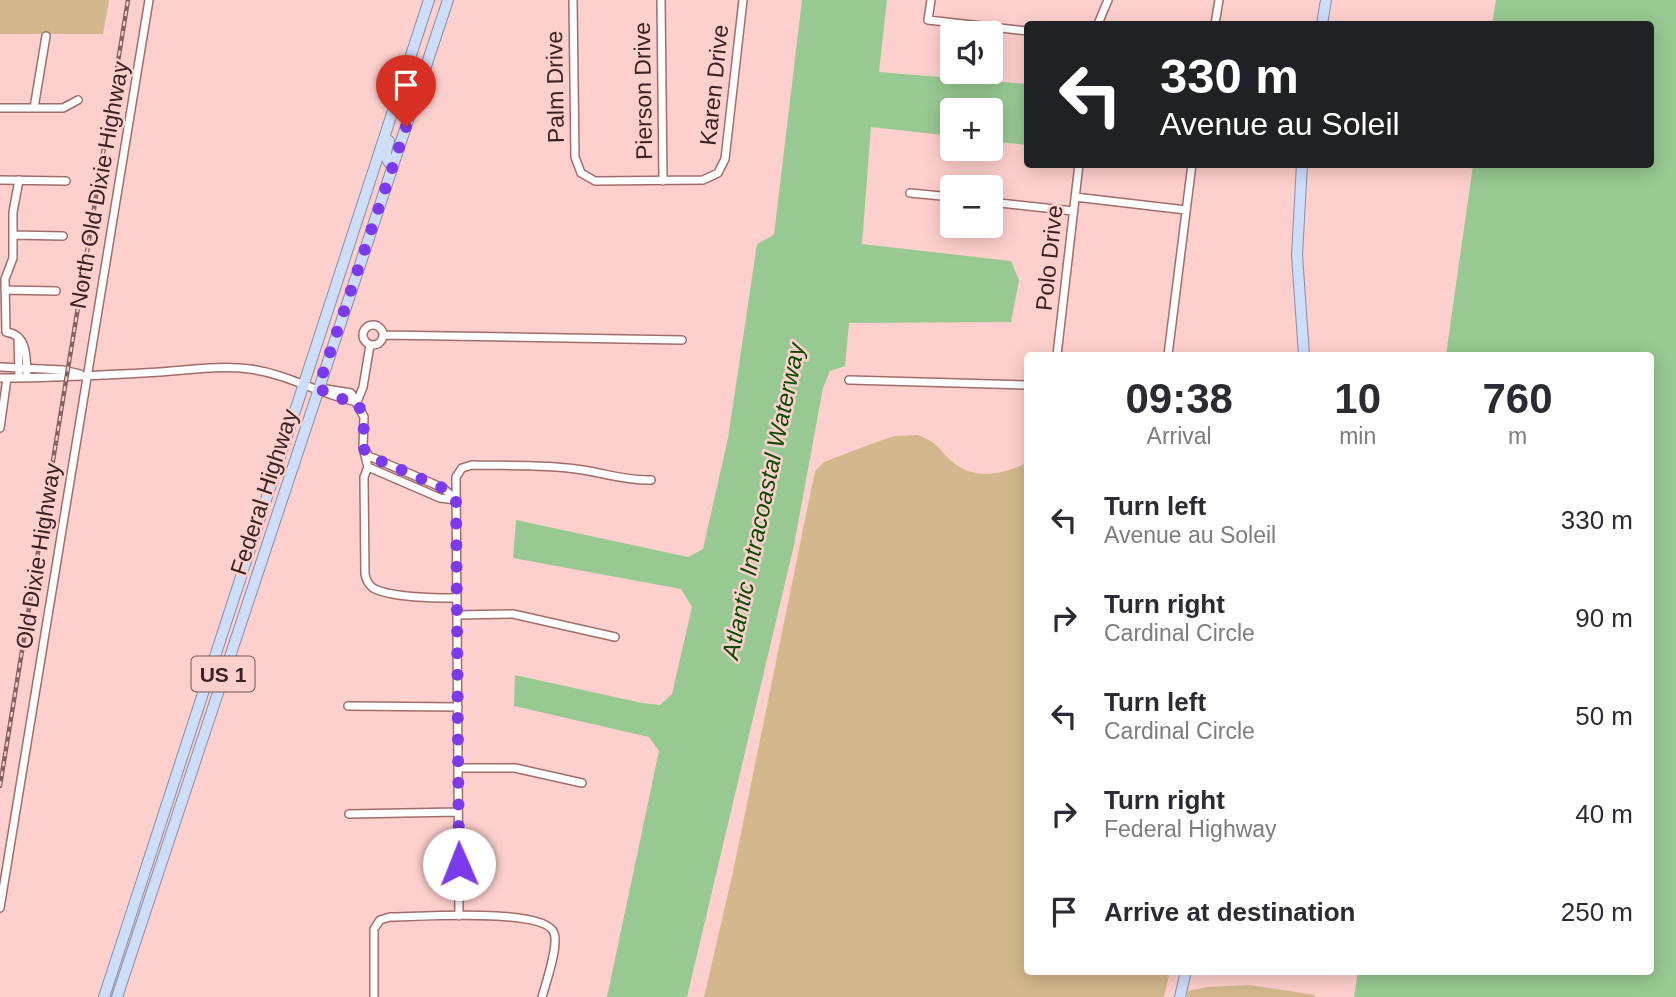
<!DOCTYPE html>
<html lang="en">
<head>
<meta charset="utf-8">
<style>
  body { margin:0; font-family:Arial,sans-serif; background:#f7f7f7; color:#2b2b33; height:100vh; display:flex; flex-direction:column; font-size:26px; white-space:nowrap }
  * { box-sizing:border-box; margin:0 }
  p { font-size:23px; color:#7c7c81 }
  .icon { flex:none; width:38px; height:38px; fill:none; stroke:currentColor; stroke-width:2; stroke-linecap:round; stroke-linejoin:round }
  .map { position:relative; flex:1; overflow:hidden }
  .drawer { position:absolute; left:1024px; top:352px; width:630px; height:623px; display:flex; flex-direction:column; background:#fff; border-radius:7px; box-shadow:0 4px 18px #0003 }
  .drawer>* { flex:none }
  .banner { position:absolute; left:1024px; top:21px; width:630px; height:147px; border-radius:7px; box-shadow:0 4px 18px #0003; background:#202124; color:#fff; overflow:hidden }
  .tools { position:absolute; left:940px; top:21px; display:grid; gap:14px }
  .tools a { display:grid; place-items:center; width:63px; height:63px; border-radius:7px; background:#fff; box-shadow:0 4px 18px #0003; font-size:35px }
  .pin { position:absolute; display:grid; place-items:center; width:60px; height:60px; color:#fff; margin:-72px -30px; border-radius:50% 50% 50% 0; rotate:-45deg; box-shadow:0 0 7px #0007 }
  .pin .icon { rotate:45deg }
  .me { position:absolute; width:77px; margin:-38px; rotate:359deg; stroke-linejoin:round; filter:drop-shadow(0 0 5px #0008) }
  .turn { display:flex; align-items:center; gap:24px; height:147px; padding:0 21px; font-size:32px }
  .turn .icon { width:91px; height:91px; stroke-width:2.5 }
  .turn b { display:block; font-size:49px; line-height:60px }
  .eta { display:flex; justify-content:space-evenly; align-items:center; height:119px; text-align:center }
  .eta b { font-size:42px; font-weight:800; line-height:49px }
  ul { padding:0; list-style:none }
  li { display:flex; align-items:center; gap:21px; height:98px; padding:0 21px }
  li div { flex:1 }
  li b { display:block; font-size:26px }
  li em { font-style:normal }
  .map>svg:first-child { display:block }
</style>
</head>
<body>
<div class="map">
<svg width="1676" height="997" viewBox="0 0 1676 997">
  <rect width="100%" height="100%" fill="#fed0cd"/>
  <path fill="#d2b88c" d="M0 0H109L103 34H0Z
    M918 435C941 444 937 449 953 462 975 481 1002 474 1027 463V971H1170L1164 997H704L733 872 815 471 824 462 879 441 895 436Z
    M1250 985 1315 995 1314 997H1187L1188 991 1207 987Z"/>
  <path fill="#98c992" d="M802 0H887L879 72 1027 84V145L991 141 990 110H952V136L871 127 862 244 1011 261 1019 280 1011 322 849 323 845 366 830 371 823 388 794 545 687 997H607L659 751 649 737 514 706 515 675 642 703 660 705 672 694 692 607 681 589 513 558 516 520 688 557 703 549 728 438 757 244 774 235Z
    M1496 0H1676V997H1354L1358 971H1650V355H1446L1473 165 1650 164V24H1492Z"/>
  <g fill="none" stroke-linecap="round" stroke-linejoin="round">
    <g stroke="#a06d6b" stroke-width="10">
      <path id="minor" d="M573 0 575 157 581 173 595 181 703 180 718 173 725 159 743 0
        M661 0 663 181
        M931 0 928 20 1027 31
        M1098 24 1108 0
        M1215 24 1219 0
        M0 108H63L78 100
        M34 108 46 36
        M0 180 66 181
        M19 180 13 212V258L5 279 6 332C29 335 26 360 27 377
        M910 193 952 197
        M1075 197 1186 210
        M990 202 1073 211
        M13 235 63 236
        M5 290 56 291
        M363 335a10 10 0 1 1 20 0a10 10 0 1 1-20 0Z
        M383 335 682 340
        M18 337 19 377
        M1057 355 1079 164
        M1168 355 1192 164
        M0 367 63 370 80 374
        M0 378C53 378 107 375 160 372 189 370 221 365 250 369 288 374 321 395 357 402
        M849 380 1027 385
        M326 389 351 393 364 417 363 448 368 467 440 498 456 500
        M357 402 363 387 370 345
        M0 428 7 378
        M363 448 369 456 443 488 455 499
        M368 467 364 477 365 574C366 580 368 584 373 588 391 598 436 598 457 598
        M457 615 513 614 615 637
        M348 706 458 707
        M458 768H515L582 783
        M349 814 458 812
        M0 908 149 0
        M459 916 456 477 462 468 472 465C507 466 542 464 576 469 601 472 625 481 651 480
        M374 997V929L380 920 390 917C416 917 546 907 554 933 559 945 546 983 542 997"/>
    </g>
    <g stroke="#858eaa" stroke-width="12">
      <path id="major" d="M1322 24 1326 0
        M389 141C385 152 384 159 393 167
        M1302 164 1297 255 1304 355
        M104 997 429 0
        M117 997 448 0
        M1180 997 1186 971"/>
    </g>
    <use href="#minor" stroke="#fff" stroke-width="7"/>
    <use href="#major" stroke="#ceddf8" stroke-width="10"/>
    <g stroke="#816361" stroke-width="4.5">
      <path id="rail" d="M0 786 128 0"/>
    </g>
    <use href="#rail" stroke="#fed0cd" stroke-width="2" stroke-dasharray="5" stroke-linecap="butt"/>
  </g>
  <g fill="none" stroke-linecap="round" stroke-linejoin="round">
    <path stroke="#7c3aed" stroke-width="12" stroke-dasharray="0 21.6" d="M406 127 318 388 337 398 357 402 364 417 363 448 369 456 443 488 456 500 459 864"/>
  </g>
  <g text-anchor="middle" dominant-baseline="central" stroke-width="5" stroke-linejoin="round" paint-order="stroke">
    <rect fill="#fed0cd" stroke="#735755" stroke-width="2" x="191.5" y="656.5" width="63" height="35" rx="5"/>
    <g font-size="21" font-weight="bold" fill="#382322">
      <text x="223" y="674">US 1</text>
    </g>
    <g font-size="23" fill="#382322" stroke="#fed0cd">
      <text transform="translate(714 85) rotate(-84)">Karen Drive</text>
      <text transform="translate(555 87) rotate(-91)">Palm Drive</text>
      <text transform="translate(643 91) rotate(-91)">Pierson Drive</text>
      <text transform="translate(99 185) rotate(-80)">North Old Dixie Highway</text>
      <text transform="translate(1049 258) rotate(-84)">Polo Drive</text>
      <text transform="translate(264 492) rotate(-72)">Federal Highway</text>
      <text transform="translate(38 556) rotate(-81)">Old Dixie Highway</text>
    </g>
    <g font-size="24" font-style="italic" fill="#074d00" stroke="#fed0cd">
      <text transform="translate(763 501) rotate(-78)">Atlantic Intracoastal Waterway</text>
    </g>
  </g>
</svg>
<div class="tools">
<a><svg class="icon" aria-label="sound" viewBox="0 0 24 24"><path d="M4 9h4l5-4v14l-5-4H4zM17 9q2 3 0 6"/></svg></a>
<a>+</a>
<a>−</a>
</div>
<div class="pin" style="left:406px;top:127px;background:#d93025"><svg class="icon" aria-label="arrive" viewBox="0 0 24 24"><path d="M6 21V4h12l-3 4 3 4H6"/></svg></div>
<svg class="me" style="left:459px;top:864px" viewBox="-20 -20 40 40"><circle r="19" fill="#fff"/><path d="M0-13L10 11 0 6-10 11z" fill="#7c3aed"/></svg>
<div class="banner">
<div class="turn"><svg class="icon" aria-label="left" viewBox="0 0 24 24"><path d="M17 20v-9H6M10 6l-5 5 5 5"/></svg><div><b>330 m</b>Avenue au Soleil</div></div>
</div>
<section class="drawer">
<div class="eta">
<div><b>09:38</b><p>Arrival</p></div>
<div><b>10</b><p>min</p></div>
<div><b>760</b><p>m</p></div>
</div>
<ul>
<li><svg class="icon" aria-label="left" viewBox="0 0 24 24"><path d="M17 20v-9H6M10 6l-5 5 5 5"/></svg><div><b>Turn left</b><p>Avenue au Soleil</p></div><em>330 m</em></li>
<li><svg class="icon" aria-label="right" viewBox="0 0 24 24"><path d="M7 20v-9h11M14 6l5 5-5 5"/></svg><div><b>Turn right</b><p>Cardinal Circle</p></div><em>90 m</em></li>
<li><svg class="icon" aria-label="left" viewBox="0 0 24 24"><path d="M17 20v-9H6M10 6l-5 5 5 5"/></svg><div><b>Turn left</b><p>Cardinal Circle</p></div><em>50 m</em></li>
<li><svg class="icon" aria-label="right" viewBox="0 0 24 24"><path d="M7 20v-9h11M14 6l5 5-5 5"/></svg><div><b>Turn right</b><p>Federal Highway</p></div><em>40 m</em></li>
<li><svg class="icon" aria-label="arrive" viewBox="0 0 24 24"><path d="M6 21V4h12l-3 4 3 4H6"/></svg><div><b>Arrive at destination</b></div><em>250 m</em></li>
</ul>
</section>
</div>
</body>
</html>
